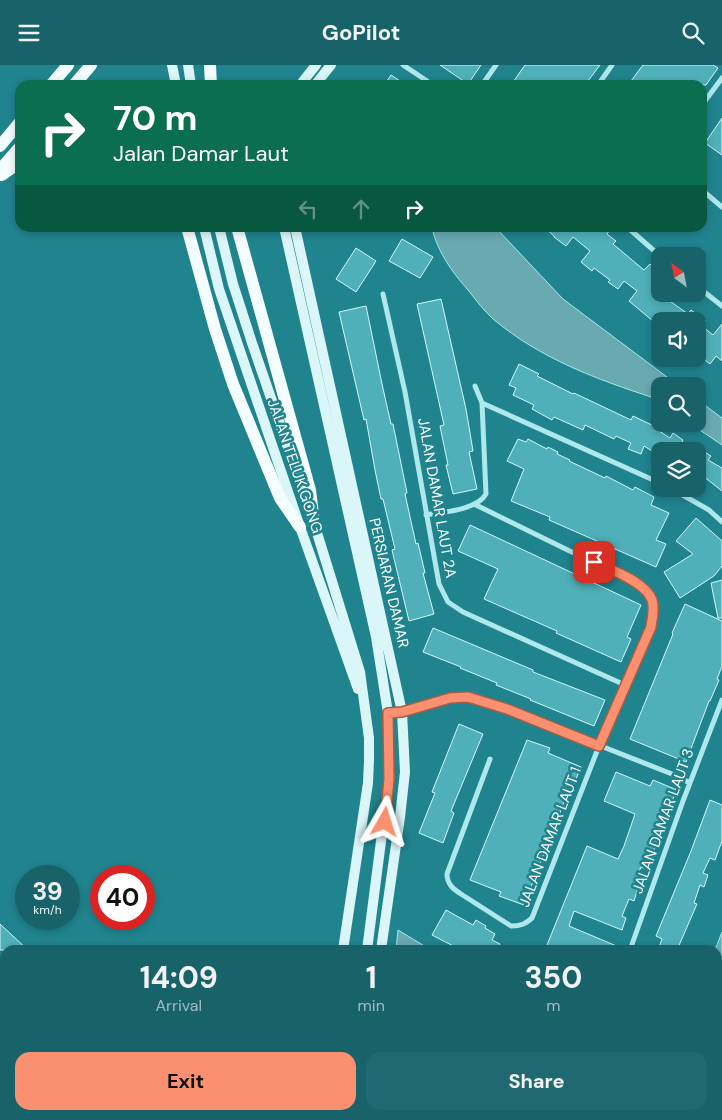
<!DOCTYPE html>
<html lang="en">
<head>
<meta charset="utf-8">
<style>
  body { margin:0; font-family:"DM Sans",sans-serif; background:#216970; color:#f1f3f6; height:100vh; display:flex; flex-direction:column; font-size:19px; white-space:nowrap }
  * { box-sizing:border-box; margin:0 }
  p { font-size:16px; color:#9fbcc1 }
  .icon { flex:none; width:28px; height:28px; fill:none; stroke:currentColor; stroke-width:2; stroke-linecap:round; stroke-linejoin:round }
  .map { position:relative; flex:1; overflow:hidden }
  .panel { position:absolute; left:0px; top:880px; width:722px; height:175px; display:flex; flex-direction:column; background:#18636a; border-radius:15px 15px 0 0; box-shadow:0 2px 8px #0003 }
  .panel>* { flex:none }
  .banner { position:absolute; left:15px; top:15px; width:692px; height:152px; border-radius:15px; box-shadow:0 2px 8px #0003; background:#0b6e4f; color:#fff; overflow:hidden }
  .needle { width:32px; rotate:328deg }
  .controls { position:absolute; left:651px; top:182px; display:grid; gap:10px }
  .controls a { display:grid; place-items:center; width:55px; height:55px; border-radius:10px; background:#18636a; box-shadow:0 2px 8px #0003; font-size:25px }
  .speed { position:absolute; left:15px; top:800px; display:flex; gap:10px; font-size:25px; font-weight:700; text-align:center }
  .speed>* { display:grid; place-content:center; width:65px; height:65px; border-radius:50%; background:#18636a; box-shadow:0 2px 8px #0003; line-height:1 }
  .speed small { font-size:12px; font-weight:400 }
  .speed .limit { border:8px solid #d22; background:#fff; color:#111 }
  .pin { position:absolute; display:grid; place-items:center; width:42px; height:42px; color:#fff; margin:-21px; border-radius:10px; box-shadow:0 2px 8px #0006 }
  .me { position:absolute; width:55px; margin:-28px; rotate:6deg; stroke-linejoin:round; filter:drop-shadow(0 0 4px #0008) }
  .turn { display:flex; align-items:center; gap:18px; height:105px; padding:0 15px; font-size:22px }
  .turn .icon { width:65px; height:65px; stroke-width:2.5 }
  .turn b { display:block; font-size:35px; line-height:42px }
  .lanes { display:flex; align-items:center; height:48px; padding:0 15px; background:#0003; justify-content:center; gap:25px; direction:ltr }
  .lanes .off { opacity:.35 }
  .eta { display:flex; justify-content:space-evenly; align-items:center; height:85px; text-align:center }
  .eta b { font-size:30px; font-weight:700; line-height:35px }
  .button { display:flex; gap:10px; margin-top:auto; padding:10px 15px }
  .button a { flex:1; height:58px; border-radius:15px; background:#fa906f; color:#111; font-size:20px; font-weight:700; line-height:58px; text-align:center }
  .button a+a { background:#216970; color:#f1f3f6 }
  header { display:flex; justify-content:space-between; align-items:center; height:65px; padding:0 15px; background:#18636a; font-size:22px; font-weight:700 }
  .map>svg:first-child { display:block }
</style>
</head>
<body>
<header><svg class="icon" aria-label="menu" viewBox="0 0 24 24"><path d="M4 6h16M4 12h16M4 18h16"/></svg>GoPilot<svg class="icon" aria-label="search" viewBox="0 0 24 24"><circle cx="10" cy="10" r="6"/><path d="M15 15l6 6"/></svg></header>
<div class="map">
<svg width="722" height="1055" viewBox="0 0 722 1055">
  <rect width="100%" height="100%" fill="#20848e"/>
  <path fill="#2c9fa9" d="M686 1050H697L704 1055H648Z"/>
  <path fill="#69aab1" stroke="#a2e9ee" d="M432 163H496L563 234 679 321H660V337L654 333C596 314 541 294 493 254 484 246 476 235 468 225 452 207 437 186 432 163Z
    M698 335 722 353V380L691 359H698Z
    M398 865 431 885H396Z
    M722 867V1055H711L706 1051 703 1050H718V885H715Z"/>
  <path fill="#50b0b9" stroke="#d4f6f9" d="M440 0H481L468 19Z
    M525 0H600L585 20H511Z
    M643 0H713L718 3 706 20H628Z
    M391 10 406 20H384Z
    M722 53V90L705 78Z
    M544 162H612L607 169 616 176 613 179 644 205 650 199 660 207V229L688 249 691 245 706 256H660V262L629 236 637 226 624 216 618 224 608 217 610 215 594 203 592 206 581 197 590 186 573 172 566 181 554 172V171Z
    M402 174 433 192 420 213 389 196Z
    M356 183 376 196 356 227 336 214Z
    M441 234 466 344 473 386 469 387 477 424 453 429 446 400H448L440 361 444 360 417 239Z
    M366 241 382 319 391 359H393L407 428 405 429 416 479 418 478 425 508H423L434 549 409 556 392 485 395 484 383 434H381L375 405 366 354 364 355 339 247Z
    M698 258 713 270 722 259V296L716 291 710 299 698 290Z
    M519 299 539 309 537 311 573 329 574 328 631 355 633 351 654 361 653 362 670 373 673 368 683 375 681 379 693 386H660V391L644 381 641 389 628 384 631 378 616 371 614 374 585 360 583 365 554 352 552 355 532 344 534 340 513 330 516 323 509 320Z
    M518 374 526 377 528 374 547 384 548 382 558 387 557 389 570 395 569 396 605 413 606 411 633 425 635 422 654 432 651 440 669 448 656 475 666 479 656 502 549 455 550 452 511 436 524 404 507 396Z
    M698 383 711 391 708 395 722 403V426L698 407Z
    M696 453 722 476V501L714 511 680 533 664 507 693 489 676 476Z
    M470 460 641 540 627 572 631 574 621 597 556 568 557 566 484 534 498 504 458 486Z
    M722 515V553H718L711 518Z
    M685 539 722 556V601L717 614 719 615 710 636H709L686 697 630 674 673 569 672 568Z
    M433 563 533 605V607L605 635 594 661 530 635 531 634 496 620 497 618 460 603 461 602 423 587Z
    M459 659 483 669 451 746 454 748 443 778 419 768 435 728 432 727Z
    M527 675 550 683 548 688 581 702 570 728 568 727 524 840 499 831 501 827 470 815Z
    M616 707 650 721 653 715 677 725 659 765 662 766 646 804 641 802 633 821 638 823 634 836 629 834 622 851 626 853 622 865 574 846 569 861 626 885H545L587 781 618 794 624 781 635 749 604 736Z
    M710 735 722 740V776L715 795 710 793 703 808 708 810 704 822 700 820 694 838 697 839 677 885H658L662 874 656 871 691 786Z
    M446 845 473 860 476 855 486 861 485 863 495 869 492 875 500 879 496 885H461L432 870Z
    M0 859 28 885H0Z"/>
  <g fill="none" stroke-linecap="round" stroke-linejoin="round">
    <path stroke="#afe8ec" stroke-width="4" d="M438 1050 441 1055
      M457 1055V1050"/>
    <path stroke="#afe8ec" stroke-width="5" d="M403 0 433 20
      M482 20 496 0
      M598 20 612 0
      M702 40 722 13
      M702 125 722 142
      M627 162 660 191
      M698 222 722 241
      M383 229 405 327 439 519 448 537 463 547 625 620
      M482 338 660 418
      M672 424 709 445 722 457
      M476 440 639 520C656 532 654 543 651 562L599 681 532 853C525 859 521 861 511 861L461 829C453 824 447 819 447 809L490 694
      M426 450C443 447 477 445 486 429L482 338 475 321
      M388 648 402 647 450 633 468 632 507 644 677 711 690 718
      M630 885 683 736 722 635"/>
    <path stroke="#dbf6f9" stroke-width="10" d="M172 0 176 20
      M188 0 191 20
      M300 20 316 0
      M315 20 331 0
      M204 162 219 224 300 462 358 624
      M219 162 233 219 252 278 314 458 360 607 369 673V695L368 718 343 885
      M284 162 376 572 388 648 389 714 367 885
      M295 162 402 647 405 707 400 752 381 885
      M381 1050 384 1055
      M396 1050 399 1055
      M319 1055V1050"/>
    <path stroke="#f4fdff" stroke-width="12" d="M210 0 211 20
      M51 20 68 0
      M74 20 91 0
      M0 81 20 57
      M0 105 20 82
      M2 110 20 97
      M187 162 215 264 233 319 280 433 300 462
      M237 162 310 425 314 458"/>
  </g>
  <g fill="none" stroke-linecap="round" stroke-linejoin="round">
    <g stroke="#a25e48" stroke-width="12">
      <path id="route" d="M385 757 389 714 388 648 402 647 450 633 468 632 507 644 599 681 651 562C652 553 655 544 652 535 646 517 611 505 594 497"/>
    </g>
    <use href="#route" stroke="#fa906f" stroke-width="9"/>
  </g>
  <g text-anchor="middle" dominant-baseline="central" stroke-width="5" stroke-linejoin="round" paint-order="stroke">
    <g font-size="15" fill="#fff" stroke="#20848e">
      <text transform="translate(295 401) rotate(71)">JALAN TELUK GONG</text>
      <text transform="translate(437 433) rotate(80)">JALAN DAMAR LAUT 2A</text>
      <text transform="translate(389 518) rotate(77)">PERSIARAN DAMAR</text>
      <text transform="translate(663 756) rotate(-70)">JALAN DAMAR LAUT 3</text>
      <text transform="translate(550 772) rotate(-69)">JALAN DAMAR LAUT 1</text>
    </g>
  </g>
</svg>
<div class="controls">
<a><svg class="needle" viewBox="-14 -14 28 28"><path d="M0-13l5 13h-10z" fill="#e53935"/><path d="M0 13l5-13h-10z" fill="#9fbcc1"/></svg></a>
<a><svg class="icon" aria-label="sound" viewBox="0 0 24 24"><path d="M4 9h4l5-4v14l-5-4H4zM17 9q2 3 0 6"/></svg></a>
<a><svg class="icon" aria-label="search" viewBox="0 0 24 24"><circle cx="10" cy="10" r="6"/><path d="M15 15l6 6"/></svg></a>
<a><svg class="icon" aria-label="layers" viewBox="0 0 24 24"><path d="M12 4l9 5-9 5-9-5zM3 14l9 5 9-5"/></svg></a>
</div>
<div class="speed"><div>39<small>km/h</small></div><div class="limit">40</div></div>
<div class="pin" style="left:594px;top:497px;background:#d93025"><svg class="icon" aria-label="arrive" viewBox="0 0 24 24"><path d="M6 21V4h12l-3 4 3 4H6"/></svg></div>
<svg class="me" style="left:385px;top:757px" viewBox="-20 -20 40 40"><path d="M0-17L14 15 0 8-14 15z" fill="#fa906f" stroke="#fff" stroke-width="4"/></svg>
<div class="banner">
<div class="turn"><svg class="icon" aria-label="right" viewBox="0 0 24 24"><path d="M7 20v-9h11M14 6l5 5-5 5"/></svg><div><b>70 m</b>Jalan Damar Laut</div></div>
<div class="lanes"><svg class="icon off" aria-label="left" viewBox="0 0 24 24"><path d="M17 20v-9H6M10 6l-5 5 5 5"/></svg><svg class="icon off" aria-label="ahead" viewBox="0 0 24 24"><path d="M12 20V5M6 11l6-6 6 6"/></svg><svg class="icon" aria-label="right" viewBox="0 0 24 24"><path d="M7 20v-9h11M14 6l5 5-5 5"/></svg></div>
</div>
<section class="panel">
<div class="eta">
<div><b>14:09</b><p>Arrival</p></div>
<div><b>1</b><p>min</p></div>
<div><b>350</b><p>m</p></div>
</div>
<div class="button"><a>Exit</a><a>Share</a></div>
</section>
</div>
</body>
</html>
